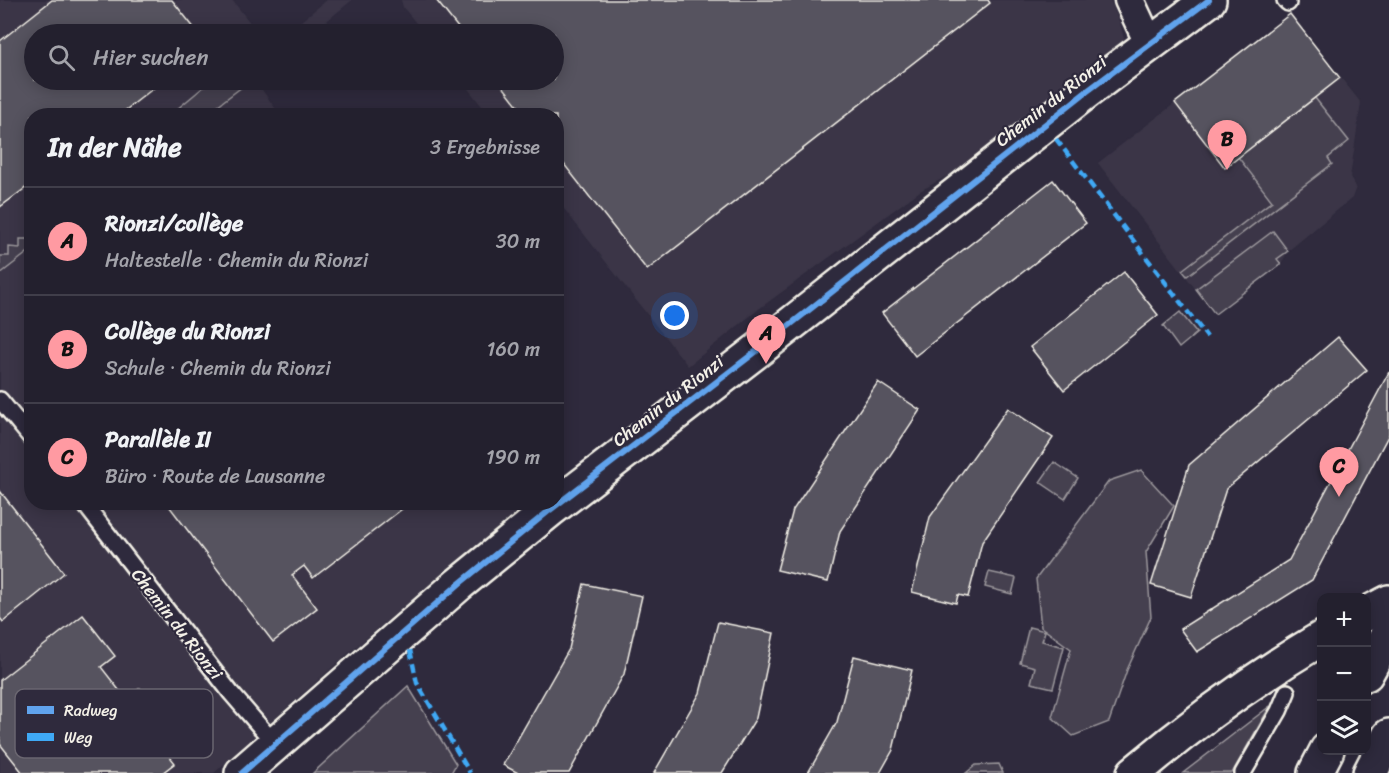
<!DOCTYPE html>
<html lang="de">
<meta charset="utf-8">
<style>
:root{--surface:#23202e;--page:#2f2d3a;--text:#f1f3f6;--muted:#a3a3aa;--line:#403e4a;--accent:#ff9aa2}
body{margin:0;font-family:Sriracha,sans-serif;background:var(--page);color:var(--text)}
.controls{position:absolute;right:18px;bottom:18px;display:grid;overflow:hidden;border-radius:12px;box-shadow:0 3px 15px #0003}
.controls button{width:54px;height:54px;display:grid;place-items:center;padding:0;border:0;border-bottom:2px solid var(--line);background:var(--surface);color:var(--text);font:30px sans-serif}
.you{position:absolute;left:675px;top:316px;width:21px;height:21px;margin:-15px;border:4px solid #fff;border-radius:50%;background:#1a73e8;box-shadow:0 0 0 9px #1a73e833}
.badge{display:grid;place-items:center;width:39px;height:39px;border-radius:50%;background:var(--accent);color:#111;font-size:20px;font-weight:700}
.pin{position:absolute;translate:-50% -50px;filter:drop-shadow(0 2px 3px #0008)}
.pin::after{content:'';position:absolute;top:32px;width:21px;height:18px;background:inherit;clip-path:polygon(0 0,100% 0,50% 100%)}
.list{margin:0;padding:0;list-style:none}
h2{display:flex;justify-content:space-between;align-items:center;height:78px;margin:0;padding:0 24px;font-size:26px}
h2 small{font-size:20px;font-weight:400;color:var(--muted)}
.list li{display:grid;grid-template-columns:39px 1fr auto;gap:18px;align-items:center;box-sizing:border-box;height:108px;padding:0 24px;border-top:2px solid var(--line)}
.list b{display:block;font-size:22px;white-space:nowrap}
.list p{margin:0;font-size:20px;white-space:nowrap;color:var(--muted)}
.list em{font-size:20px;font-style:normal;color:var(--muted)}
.icon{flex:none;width:33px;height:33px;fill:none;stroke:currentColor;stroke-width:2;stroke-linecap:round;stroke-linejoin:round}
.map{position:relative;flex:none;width:1389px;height:773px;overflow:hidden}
.search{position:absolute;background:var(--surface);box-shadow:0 3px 15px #0003;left:24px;top:24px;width:540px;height:66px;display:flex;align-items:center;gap:15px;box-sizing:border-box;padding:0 21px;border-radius:33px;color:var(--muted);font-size:22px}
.panel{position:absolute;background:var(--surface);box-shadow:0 3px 15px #0003;left:24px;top:108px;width:540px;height:402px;border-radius:24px}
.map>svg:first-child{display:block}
</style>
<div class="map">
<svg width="1389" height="773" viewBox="0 0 1389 773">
<rect width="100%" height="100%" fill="#2f2a3d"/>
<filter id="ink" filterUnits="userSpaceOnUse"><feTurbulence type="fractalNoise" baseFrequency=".0167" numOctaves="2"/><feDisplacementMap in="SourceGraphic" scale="12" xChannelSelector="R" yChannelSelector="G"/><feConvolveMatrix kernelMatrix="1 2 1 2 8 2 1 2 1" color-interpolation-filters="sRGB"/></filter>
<g filter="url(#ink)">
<path fill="#3b3647" d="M 0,0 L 232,0 L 259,34 L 34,34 L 34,80 L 255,80 L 280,115 L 32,116 L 32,502 L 528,503 L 345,656 L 214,773 L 0,773 Z
M 327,0 L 352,0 L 311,34 L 292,34 L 289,31 Z
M 401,0 L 1110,0 L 1120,23 L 1124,39 L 1115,60 L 1010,141 L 920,191 L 760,308 L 688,366 L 557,200 L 556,116 L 489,115 L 461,80 L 554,80 L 554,34 L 425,34 L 403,7 Z
M 1290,14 L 1361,103 L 1350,177 L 1356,187 L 1352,198 L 1288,251 L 1281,264 L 1215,314 L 1098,163 Z"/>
<path fill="#454050" stroke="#9c989c" stroke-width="1.5" d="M 212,80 L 251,80 L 205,115 L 170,115 Z
M 1315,98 L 1349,141 L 1328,158 L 1332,164 L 1187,276 L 1182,270 L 1272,201 L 1238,157 Z
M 31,230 L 31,250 L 0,274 L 0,256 L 9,256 L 9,247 L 20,248 L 20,239 L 31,239 Z
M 1273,231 L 1288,251 L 1277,259 L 1281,264 L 1215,314 L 1196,289 Z
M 1180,312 L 1197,333 L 1179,348 L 1163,326 Z
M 1054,462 L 1078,478 L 1065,499 L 1040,482 Z
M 1141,470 L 1174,506 L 1146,552 L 1151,617 L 1127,670 L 1109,722 L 1073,736 L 1052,717 L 1071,649 L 1041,627 L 1036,579 L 1109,481 Z
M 989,572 L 1016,578 L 1012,594 L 985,587 Z
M 1029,627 L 1045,631 L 1042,641 L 1064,647 L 1053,688 L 1031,683 L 1035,667 L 1020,663 Z
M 408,686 L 456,764 L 451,773 L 313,773 Z
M 1270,706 L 1232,773 L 1183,773 Z
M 999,764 L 1003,773 L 966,773 L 976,765 Z"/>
<path fill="#56525f" stroke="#f4f1e8" stroke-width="1.5" d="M 52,0 L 172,0 L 199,34 L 34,34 L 34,80 L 164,80 L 118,116 L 32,116 L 32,183 L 0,207 L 0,41 Z
M 436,0 L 988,0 L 990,3 L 647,270 L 556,154 L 556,116 L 526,116 L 498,80 L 554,80 L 554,34 L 463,34 Z
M 1290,14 L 1340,78 L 1225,168 L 1175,103 Z
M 1053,180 L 1086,223 L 915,356 L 882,313 Z
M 1124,272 L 1158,315 L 1064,390 L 1030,347 Z
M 1338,337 L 1367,370 L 1226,489 L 1191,597 L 1151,585 L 1189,465 Z
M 1389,372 L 1389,434 L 1312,580 L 1197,652 L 1180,629 L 1289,560 Z
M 878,382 L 920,410 L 840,531 L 828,582 L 777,570 L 793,510 Z
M 1008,408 L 1053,438 L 982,542 L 968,597 L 958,595 L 956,603 L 912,592 L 930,517 Z
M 0,491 L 64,573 L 3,622 L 0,618 Z
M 166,502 L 411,502 L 313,578 L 304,566 L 292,575 L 317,608 L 273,642 Z
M 584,584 L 642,596 L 624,674 L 569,773 L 518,773 L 503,765 L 569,649 Z
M 83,615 L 115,656 L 101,667 L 126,699 L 140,688 L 162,716 L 147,728 L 175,763 L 162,773 L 23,773 L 0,744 L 0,680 Z
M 718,622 L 774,633 L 756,718 L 722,773 L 654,773 L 700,693 Z
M 854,656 L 912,670 L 893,750 L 880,773 L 808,773 L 837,722 Z"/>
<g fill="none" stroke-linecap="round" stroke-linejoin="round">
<defs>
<path id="lane" d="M 1285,0 L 1288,3
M 0,400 L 32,439
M 83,502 L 231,693 L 275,744
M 1243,773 L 1279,711 L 1287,692"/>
<path id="street" d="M 1129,0 L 1150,45"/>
<path id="secondary" d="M 1366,614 L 1389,602
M 242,773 L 459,584 L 550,510 L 758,350 L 1086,92 L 1209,0
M 1134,773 C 1193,723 1255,678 1322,638"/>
<path id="highway" d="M 1366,674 L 1389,632
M 1315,773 L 1327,750
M 1370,773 L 1389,736"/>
</defs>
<use href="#lane" stroke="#f4f1e8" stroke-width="20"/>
<use href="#street" stroke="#f4f1e8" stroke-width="33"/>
<use href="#secondary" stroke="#f4f1e8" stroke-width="38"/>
<use href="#highway" stroke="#f4f1e8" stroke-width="38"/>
<use href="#lane" stroke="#2f2a3d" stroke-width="15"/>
<use href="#street" stroke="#2f2a3d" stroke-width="28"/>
<use href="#secondary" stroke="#2f2a3d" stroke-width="33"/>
<use href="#highway" stroke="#2f2a3d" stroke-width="33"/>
<path stroke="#3fa9f5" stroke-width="4.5" stroke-dasharray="9 4.5" stroke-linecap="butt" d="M 1056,139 L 1207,337
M 410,650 L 417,683 L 470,773"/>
<defs>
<path id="cycleway" d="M 242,773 L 459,584 L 550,510 L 758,350 L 1086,92 L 1209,0"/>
</defs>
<use href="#cycleway" stroke="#2f2a3d" stroke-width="10"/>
<use href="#cycleway" stroke="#60a3ed" stroke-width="6"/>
</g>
</g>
<g text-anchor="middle" stroke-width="4.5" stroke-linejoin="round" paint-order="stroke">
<g font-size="18" fill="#f4f1e8" stroke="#2f2a3d">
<text transform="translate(1051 101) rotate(-38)" y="6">Chemin du Rionzi</text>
<text transform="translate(668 401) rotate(-38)" y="6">Chemin du Rionzi</text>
<text transform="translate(177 624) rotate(52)" y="6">Chemin du Rionzi</text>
</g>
</g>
<rect x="15" y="689" width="198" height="69" rx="9" fill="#2f2a3d" stroke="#6a6670" stroke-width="1.5"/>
<rect x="27" y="706" width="27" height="8" fill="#60a3ed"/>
<rect x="27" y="733" width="27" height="8" fill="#3fa9f5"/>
<g font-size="16" fill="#f4f1e8">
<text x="64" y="716">Radweg</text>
<text x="64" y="743">Weg</text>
</g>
</svg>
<div class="controls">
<button>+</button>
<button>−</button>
<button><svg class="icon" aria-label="layers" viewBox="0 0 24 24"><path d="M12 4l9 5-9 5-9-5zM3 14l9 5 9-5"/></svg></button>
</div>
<div class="you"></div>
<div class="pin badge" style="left:766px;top:364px">A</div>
<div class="pin badge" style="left:1227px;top:170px">B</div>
<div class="pin badge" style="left:1339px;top:497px">C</div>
<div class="search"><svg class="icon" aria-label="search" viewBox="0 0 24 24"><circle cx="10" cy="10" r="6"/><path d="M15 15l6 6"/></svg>Hier suchen</div>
<section class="panel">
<h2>In der Nähe<small>3 Ergebnisse</small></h2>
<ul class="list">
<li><span class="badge">A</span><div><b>Rionzi/collège</b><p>Haltestelle · Chemin du Rionzi</p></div><em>30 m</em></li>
<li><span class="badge">B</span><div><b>Collège du Rionzi</b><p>Schule · Chemin du Rionzi</p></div><em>160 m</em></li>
<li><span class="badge">C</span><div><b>Parallèle II</b><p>Büro · Route de Lausanne</p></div><em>190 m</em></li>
</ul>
</section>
</div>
